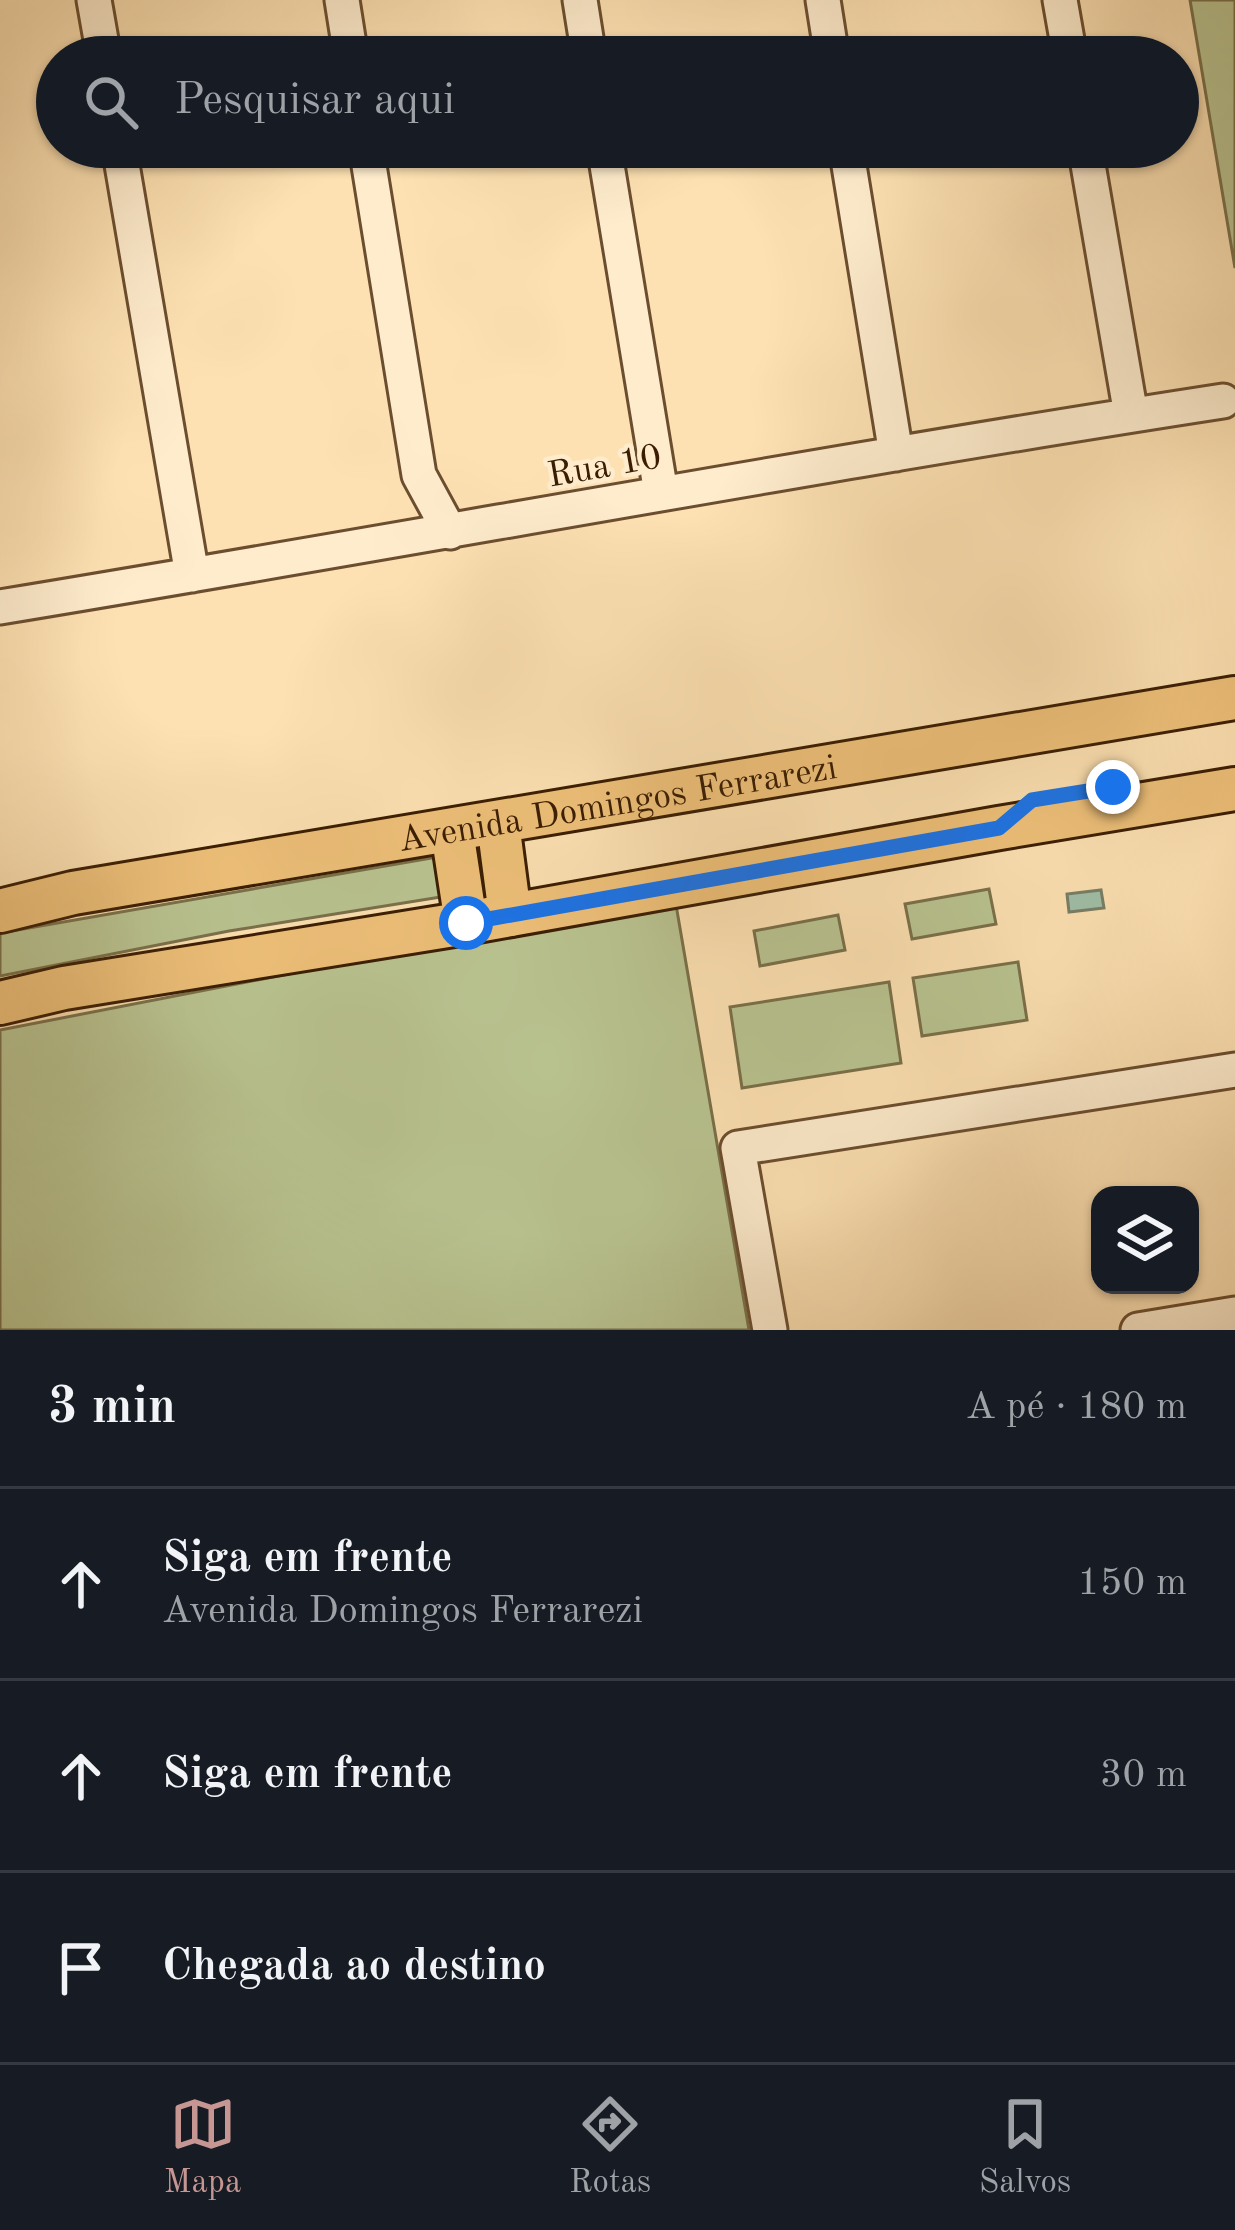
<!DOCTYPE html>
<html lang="pt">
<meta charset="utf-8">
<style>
:root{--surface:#171b24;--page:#242831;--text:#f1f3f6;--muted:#9ea1a6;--line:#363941;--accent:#c59692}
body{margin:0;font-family:"Old Standard TT",serif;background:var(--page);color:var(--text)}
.controls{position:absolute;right:36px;bottom:36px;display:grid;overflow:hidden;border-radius:24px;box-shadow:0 3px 9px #0004}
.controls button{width:108px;height:108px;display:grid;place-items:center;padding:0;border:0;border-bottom:3px solid var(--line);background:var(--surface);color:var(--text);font:60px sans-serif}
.stop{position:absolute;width:36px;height:36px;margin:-27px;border:9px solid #1a73e8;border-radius:50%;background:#fff}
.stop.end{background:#1a73e8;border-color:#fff;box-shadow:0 3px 12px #0008}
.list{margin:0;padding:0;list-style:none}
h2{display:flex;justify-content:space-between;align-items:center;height:156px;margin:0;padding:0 48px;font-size:51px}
h2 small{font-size:39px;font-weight:400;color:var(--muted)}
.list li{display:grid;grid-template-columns:78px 1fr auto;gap:36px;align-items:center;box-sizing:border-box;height:192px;padding:0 48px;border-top:3px solid var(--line)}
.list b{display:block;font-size:45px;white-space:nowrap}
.list p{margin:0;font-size:39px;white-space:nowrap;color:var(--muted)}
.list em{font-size:39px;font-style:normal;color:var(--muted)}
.icon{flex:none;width:66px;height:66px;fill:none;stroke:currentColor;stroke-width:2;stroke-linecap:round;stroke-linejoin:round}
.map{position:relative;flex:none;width:1235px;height:1330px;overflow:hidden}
.search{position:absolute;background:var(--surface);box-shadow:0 3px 9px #0004;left:36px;right:36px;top:36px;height:132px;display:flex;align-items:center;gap:30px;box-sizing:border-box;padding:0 42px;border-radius:66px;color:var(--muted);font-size:45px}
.sheet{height:732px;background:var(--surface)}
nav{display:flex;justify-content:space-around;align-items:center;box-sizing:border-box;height:168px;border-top:3px solid var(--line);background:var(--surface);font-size:33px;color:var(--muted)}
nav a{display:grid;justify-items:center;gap:6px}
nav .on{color:var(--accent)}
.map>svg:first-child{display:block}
</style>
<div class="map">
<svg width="1235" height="1330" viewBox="0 0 1235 1330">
<rect width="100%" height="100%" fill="#fde1b2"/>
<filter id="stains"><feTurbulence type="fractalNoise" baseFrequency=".00167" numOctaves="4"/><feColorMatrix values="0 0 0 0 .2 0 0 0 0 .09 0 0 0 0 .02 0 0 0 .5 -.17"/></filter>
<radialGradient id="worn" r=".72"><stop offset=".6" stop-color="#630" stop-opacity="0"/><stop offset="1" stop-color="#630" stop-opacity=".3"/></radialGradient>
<path fill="#b9c491" stroke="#7a704a" stroke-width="3" d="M 1190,0 L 1235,0 L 1235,268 Z
M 443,856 L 447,896 L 229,931 L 0,976 L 0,933 Z
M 989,889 L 996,924 L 912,939 L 905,904 Z
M 675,899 L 749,1330 L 0,1330 L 0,1030 Z
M 838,915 L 845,950 L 760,966 L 754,931 Z
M 1018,962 L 1027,1020 L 922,1036 L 913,978 Z
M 889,982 L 901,1063 L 742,1088 L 730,1007 Z"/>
<path fill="#a0bea8" stroke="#777e66" stroke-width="3" d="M 1101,890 L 1104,908 L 1069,912 L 1067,894 Z"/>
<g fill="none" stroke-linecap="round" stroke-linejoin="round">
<defs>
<path id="minor" d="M 94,0 L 104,57
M 342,0 L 351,57
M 580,0 L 589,57
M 823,0 L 832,57
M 1060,0 L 1070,57
M 119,147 L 192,575
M 366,147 L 419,475 L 450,532
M 604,147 L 661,493
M 846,147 L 896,454
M 1085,147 L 1131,415
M 0,607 C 408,540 814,464 1223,401
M 770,1330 L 738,1148 L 1235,1070
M 1138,1330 L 1235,1314"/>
<g id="major">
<path d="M 498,823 L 510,915"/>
<path d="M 452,831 L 466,923"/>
<path id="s1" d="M 0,911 L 73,893 L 1235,698"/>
<path d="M 0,1003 L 64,988 L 466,923 L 999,828 L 1235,789"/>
</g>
</defs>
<use href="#minor" stroke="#6b4e2f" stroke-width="39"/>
<use href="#major" stroke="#3a1d03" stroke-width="48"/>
<use href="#minor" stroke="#feeccd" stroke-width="33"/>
<use href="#major" stroke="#eec079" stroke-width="42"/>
</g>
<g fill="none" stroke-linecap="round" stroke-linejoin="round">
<path stroke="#1a73e8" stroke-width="15" d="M 466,923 L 999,828 L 1032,800 L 1113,787"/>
</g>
<g text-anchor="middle" stroke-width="9" stroke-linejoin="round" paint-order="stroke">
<g font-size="36" fill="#3a1d03" stroke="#feeccd">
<text transform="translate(604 464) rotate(-10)" y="13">Rua 10</text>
<text dy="13" stroke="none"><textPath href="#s1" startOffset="627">Avenida Domingos Ferrarezi</textPath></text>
</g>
</g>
<rect width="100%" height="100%" filter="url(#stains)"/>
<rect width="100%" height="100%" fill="url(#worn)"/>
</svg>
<div class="controls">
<button><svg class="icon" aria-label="layers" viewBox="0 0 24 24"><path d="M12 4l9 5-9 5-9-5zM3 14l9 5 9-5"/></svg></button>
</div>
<div class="stop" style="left:466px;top:923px"></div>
<div class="stop end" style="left:1113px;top:787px"></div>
<div class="search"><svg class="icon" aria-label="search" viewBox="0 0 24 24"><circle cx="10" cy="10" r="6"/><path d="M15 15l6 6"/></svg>Pesquisar aqui</div>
</div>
<section class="sheet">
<h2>3 min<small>A pé · 180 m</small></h2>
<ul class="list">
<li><svg class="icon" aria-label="ahead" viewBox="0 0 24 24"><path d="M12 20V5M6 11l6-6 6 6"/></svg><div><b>Siga em frente</b><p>Avenida Domingos Ferrarezi</p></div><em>150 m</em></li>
<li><svg class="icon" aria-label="ahead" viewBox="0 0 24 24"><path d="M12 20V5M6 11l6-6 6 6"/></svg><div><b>Siga em frente</b></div><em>30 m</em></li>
<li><svg class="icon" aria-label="arrive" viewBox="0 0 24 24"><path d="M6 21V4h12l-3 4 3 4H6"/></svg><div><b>Chegada ao destino</b></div></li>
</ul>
</section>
<nav>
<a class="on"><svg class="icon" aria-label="map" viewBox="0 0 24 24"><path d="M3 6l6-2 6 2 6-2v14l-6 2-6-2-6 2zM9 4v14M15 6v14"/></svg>Mapa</a>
<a><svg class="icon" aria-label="directions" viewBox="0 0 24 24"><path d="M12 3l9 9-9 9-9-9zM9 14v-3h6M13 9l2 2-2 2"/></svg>Rotas</a>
<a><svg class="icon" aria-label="saved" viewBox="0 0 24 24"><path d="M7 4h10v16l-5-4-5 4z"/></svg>Salvos</a>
</nav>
